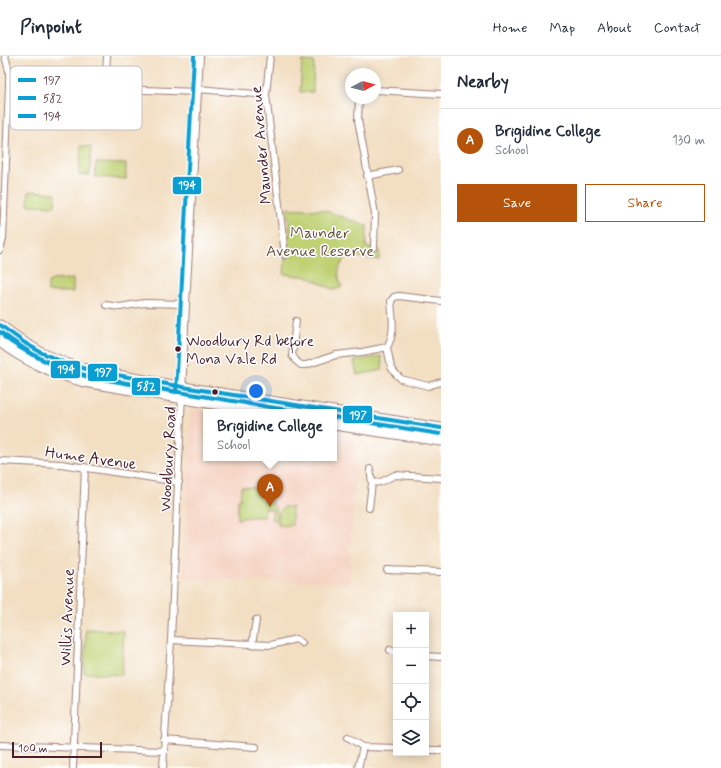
<!DOCTYPE html>
<meta charset="utf-8">
<style>
:root{--surface:#fff;--page:#f2f2f3;--text:#1f2937;--muted:#747a83;--line:#e0e1e3;--accent:#b45309}
body{margin:0;font-family:Mynerve,sans-serif;background:var(--page);color:var(--text)}
.controls{position:absolute;right:12px;bottom:12px;display:grid;overflow:hidden;border-radius:0px;box-shadow:0 2px 10px #0003}
.controls button{width:36px;height:36px;display:grid;place-items:center;padding:0;border:0;border-bottom:1px solid var(--line);background:var(--surface);color:var(--text);font:20px sans-serif}
.compass{position:absolute;left:345px;top:12px;width:36px;height:36px;border-radius:50%;background:var(--surface);box-shadow:0 2px 10px #0003;rotate:83deg}
.scale{position:absolute;left:12px;bottom:10px;width:90px;box-sizing:border-box;padding-left:4px;border:2px solid #4a1f2b;border-top:0;font-size:11px;line-height:14px;white-space:nowrap;color:#4a1f2b;-webkit-text-stroke:3px #fff;paint-order:stroke}
.you{position:absolute;left:256px;top:335px;width:14px;height:14px;margin:-10px;border:3px solid #fff;border-radius:50%;background:#1a73e8;box-shadow:0 0 0 6px #1a73e833}
.badge{display:grid;place-items:center;width:26px;height:26px;border-radius:50%;background:var(--accent);color:#fff;font-size:13px;font-weight:700}
.pin{position:absolute;translate:-50% -33px;filter:drop-shadow(0 1px 2px #0008)}
.pin::after{content:'';position:absolute;top:21px;width:14px;height:12px;background:inherit;clip-path:polygon(0 0,100% 0,50% 100%)}
.popup{position:absolute;left:203px;top:353px;width:134px;height:52px;box-sizing:border-box;display:grid;place-content:center;border-radius:0px;background:var(--surface);filter:drop-shadow(0 1px 3px #0005);font-size:13px;white-space:nowrap;color:var(--muted)}
.popup b{font-size:15px;color:var(--text)}
.popup::after{content:'';position:absolute;left:50%;top:100%;margin-left:-8px;border:8px solid transparent;border-top-color:var(--surface)}
.list{margin:0;padding:0;list-style:none}
h2{display:flex;justify-content:space-between;align-items:center;height:52px;margin:0;padding:0 16px;font-size:17px}
h2 small{font-size:13px;font-weight:400;color:var(--muted)}
.list li{display:grid;grid-template-columns:26px 1fr auto;gap:12px;align-items:center;box-sizing:border-box;height:64px;padding:0 16px;border-top:1px solid var(--line)}
.list b{display:block;font-size:15px;white-space:nowrap}
.list p{margin:0;font-size:13px;white-space:nowrap;color:var(--muted)}
.list em{font-size:13px;font-style:normal;color:var(--muted)}
.actions{display:flex;gap:8px;padding:12px 16px}
.actions a{flex:1;padding:9px 0;border:1px solid var(--accent);border-radius:0px;text-align:center;font-size:14px;color:var(--accent)}
.actions .main{background:var(--accent);color:#fff}
.icon{flex:none;width:22px;height:22px;fill:none;stroke:currentColor;stroke-width:2;stroke-linecap:round;stroke-linejoin:round}
.map{position:relative;flex:none;width:441px;height:712px;overflow:hidden}
header{display:flex;align-items:center;gap:24px;box-sizing:border-box;height:56px;padding:0 20px;background:var(--surface);border-bottom:1px solid var(--line)}
header strong{font-size:19px}
nav{display:flex;gap:22px;margin-inline-start:auto;font-size:14px}
main{display:flex}
aside{flex:1;background:var(--surface)}
.map>svg:first-child{display:block}
</style>
<header>
<strong>Pinpoint</strong>
<nav><a>Home</a><a>Map</a><a>About</a><a>Contact</a></nav>
</header>
<main>
<div class="map">
<svg width="441" height="712" viewBox="0 0 441 712">
<rect width="100%" height="100%" fill="#fff"/>
<filter id="ink" filterUnits="userSpaceOnUse"><feTurbulence type="fractalNoise" baseFrequency=".025" numOctaves="2"/><feDisplacementMap in="SourceGraphic" scale="8" xChannelSelector="R" yChannelSelector="G"/><feConvolveMatrix kernelMatrix="1 2 1 2 8 2 1 2 1" color-interpolation-filters="sRGB"/></filter>
<filter id="wash" filterUnits="userSpaceOnUse"><feTurbulence type="fractalNoise" baseFrequency=".012" numOctaves="4" result="noise"/><feDisplacementMap in="SourceGraphic" scale="16" xChannelSelector="R" yChannelSelector="G"/><feGaussianBlur stdDeviation="0.9" result="paint"/><feColorMatrix in="noise" values="0 0 0 0 0 0 0 0 0 0 0 0 0 0 0 0 0 1.4 0 .05"/><feComposite in="paint" operator="in"/></filter>
<g filter="url(#wash)">
<rect width="100%" height="100%" fill="#f2dec1"/>
<path fill="#f5d3c1" d="M 197,353 L 214,356 L 206,356 L 206,402 L 334,402 L 334,376 L 357,380 L 349,527 L 183,523 L 191,358 L 192,355 Z"/>
<path fill="#bfd173" stroke="#84784f" d="M 302,5 L 314,6 L 313,36 L 300,36 Z
M 81,90 L 91,91 L 90,119 L 79,119 Z
M 96,107 L 126,108 L 126,123 L 95,121 Z
M 29,135 L 56,137 L 55,150 L 28,149 Z
M 287,152 L 323,154 L 367,170 L 366,191 L 380,194 L 379,204 L 349,199 C 338,210 336,216 342,231 L 334,234 L 308,221 L 284,218 L 287,179 L 290,179 Z
M 73,223 L 73,236 L 48,236 L 48,226 L 53,224 Z
M 381,300 L 383,314 L 357,319 L 354,305 Z
M 334,360 L 377,367 L 414,376 L 414,377 L 334,364 Z
M 241,431 L 268,432 L 272,447 L 277,455 L 277,465 L 271,463 L 273,454 L 265,452 L 264,461 L 250,461 L 237,463 L 238,444 L 240,444 Z
M 284,451 L 292,451 L 292,469 L 287,469 L 286,471 L 280,468 L 280,470 L 278,469 L 279,456 Z
M 86,573 L 124,575 L 122,619 L 84,617 Z"/>
</g>
<g filter="url(#ink)">
<g fill="none" stroke-linecap="round" stroke-linejoin="round">
<defs>
<path id="minor" d="M 270,0 L 266,39 L 285,199
M 9,29 L 198,36
M 105,33 L 107,0
M 198,33 L 266,39
M 375,34 L 441,38
M 359,42 L 358,64 L 375,158 L 374,191
M 367,120 L 398,114
M 0,194 L 3,183 L 9,29 L 9,15 L 5,0
M 441,245 L 399,240 L 394,241 L 391,245 C 392,261 396,276 387,291 L 391,311 L 395,317 L 401,323 L 428,330 L 441,326
M 106,249 L 120,251 L 144,247 L 186,248
M 296,265 L 292,299 L 296,305 L 301,309 L 306,309 L 336,299 L 362,296 L 387,291
M 0,405 L 61,408 L 179,426
M 372,427 L 381,426 L 395,419 L 441,422
M 369,452 L 372,427 L 370,413
M 387,514 L 441,516
M 171,584 L 271,589 L 296,583 L 302,587
M 252,589 L 256,564
M 390,594 L 396,597
M 426,600 L 441,601
M 348,681 L 363,691 L 358,712
M 164,684 L 256,691
M 0,689 L 164,695
M 363,691 L 396,692
M 426,694 L 441,694
M 73,712 L 85,411
M 163,712 L 171,584 L 186,248 L 200,0"/>
<path id="highway" d="M 0,269 L 25,287 L 42,297 L 68,308 L 90,314 L 183,331 L 441,372
M 0,286 C 24,305 55,318 84,326 L 261,356
M 334,369 L 441,385"/>
</defs>
<use href="#minor" stroke="#9e7e76" stroke-width="8"/>
<use href="#highway" stroke="#9e7e76" stroke-width="11"/>
<use href="#minor" stroke="#fff" stroke-width="6"/>
<use href="#highway" stroke="#fff" stroke-width="9"/>
<defs>
<path id="bus-1" d="M 0,269 L 25,287 L 42,297 L 68,308 L 90,314 L 183,331 L 441,372"/>
<path id="bus-2" d="M 0,276 C 21,291 41,305 66,314 C 91,322 118,325 143,330 C 196,339 249,348 302,356
M 334,361 L 440,378"/>
<path id="bus-3" d="M 4,281 C 29,300 56,311 85,320 L 176,336 L 194,0"/>
</defs>
<use href="#bus-1" stroke="#fff" stroke-width="7"/>
<use href="#bus-2" stroke="#fff" stroke-width="7"/>
<use href="#bus-3" stroke="#fff" stroke-width="7"/>
<use href="#bus-1" stroke="#0b9ed2" stroke-width="4"/>
<use href="#bus-2" stroke="#0b9ed2" stroke-width="4"/>
<use href="#bus-3" stroke="#0b9ed2" stroke-width="4"/>
</g>
</g>
<g fill="#4a1f2b" stroke="#fff" stroke-width="1.5">
<circle cx="178" cy="293" r="3.5"/>
<circle cx="215" cy="336" r="3.5"/>
</g>
<g text-anchor="middle" stroke-width="3" stroke-linejoin="round" paint-order="stroke">
<g font-size="15" fill="#4a1f2b" stroke="#fff" text-anchor="start">
<text x="186" y="290">Woodbury Rd before<tspan x="186" dy="18">Mona Vale Rd</tspan></text>
</g>
<g font-size="16" fill="#4a1f2b" stroke="#fff">
<text transform="translate(260 89) rotate(-95)" y="6">Maunder Avenue</text>
<text transform="translate(91 401) rotate(8)" y="6">Hume Avenue</text>
<text transform="translate(167 403) rotate(-87)" y="6">Woodbury Road</text>
<text transform="translate(66 561) rotate(-88)" y="6">Willis Avenue</text>
</g>
<g font-size="16" fill="#6d5441" stroke="#fff">
<text x="320" y="182">Maunder<tspan x="320" dy="18">Avenue Reserve</tspan></text>
</g>
</g>
<rect x="10" y="10" width="132" height="64" rx="6" fill="#fff" stroke="#c9bcbf" stroke-width="1"/>
<rect x="18" y="22" width="18" height="4" fill="#0b9ed2"/>
<rect x="18" y="40" width="18" height="4" fill="#0b9ed2"/>
<rect x="18" y="58" width="18" height="4" fill="#0b9ed2"/>
<g font-size="11" fill="#4a1f2b">
<text x="43" y="28">197</text>
<text x="43" y="46">582</text>
<text x="43" y="64">194</text>
</g>
<g stroke="#fff" stroke-width="1.5">
<rect x="172" y="120" width="30" height="19" rx="4" fill="#0b9ed2"/>
<rect x="50" y="304" width="31" height="19" rx="4" fill="#0b9ed2"/>
<rect x="87" y="307" width="31" height="19" rx="4" fill="#0b9ed2"/>
<rect x="131" y="321" width="30" height="19" rx="4" fill="#0b9ed2"/>
<rect x="342" y="349" width="31" height="19" rx="4" fill="#0b9ed2"/>
</g>
<g font-size="11" text-anchor="middle" font-weight="bold" fill="#fff">
<text x="187" y="133">194</text>
<text x="66" y="317">194</text>
<text x="103" y="320">197</text>
<text x="146" y="334">582</text>
<text x="358" y="363">197</text>
</g>
</svg>
<div class="controls">
<button>+</button>
<button>−</button>
<button><svg class="icon" aria-label="locate" viewBox="0 0 24 24"><circle cx="12" cy="12" r="6"/><path d="M12 2v4M12 18v4M2 12h4M18 12h4"/></svg></button>
<button><svg class="icon" aria-label="layers" viewBox="0 0 24 24"><path d="M12 4l9 5-9 5-9-5zM3 14l9 5 9-5"/></svg></button>
</div>
<svg class="compass" viewBox="-18 -18 36 36"><path d="M0-13l5 13h-10z" fill="#e53935"/><path d="M0 13l5-13h-10z" fill="#747a83"/></svg>
<div class="scale">100 m</div>
<div class="you"></div>
<div class="pin badge" style="left:270px;top:451px">A</div>
<div class="popup"><b>Brigidine College</b>School</div>
</div>
<aside>
<h2>Nearby<small></small></h2>
<ul class="list">
<li><span class="badge">A</span><div><b>Brigidine College</b><p>School</p></div><em>130 m</em></li>
</ul>
<div class="actions"><a class="main">Save</a><a>Share</a></div>
</aside>
</main>
